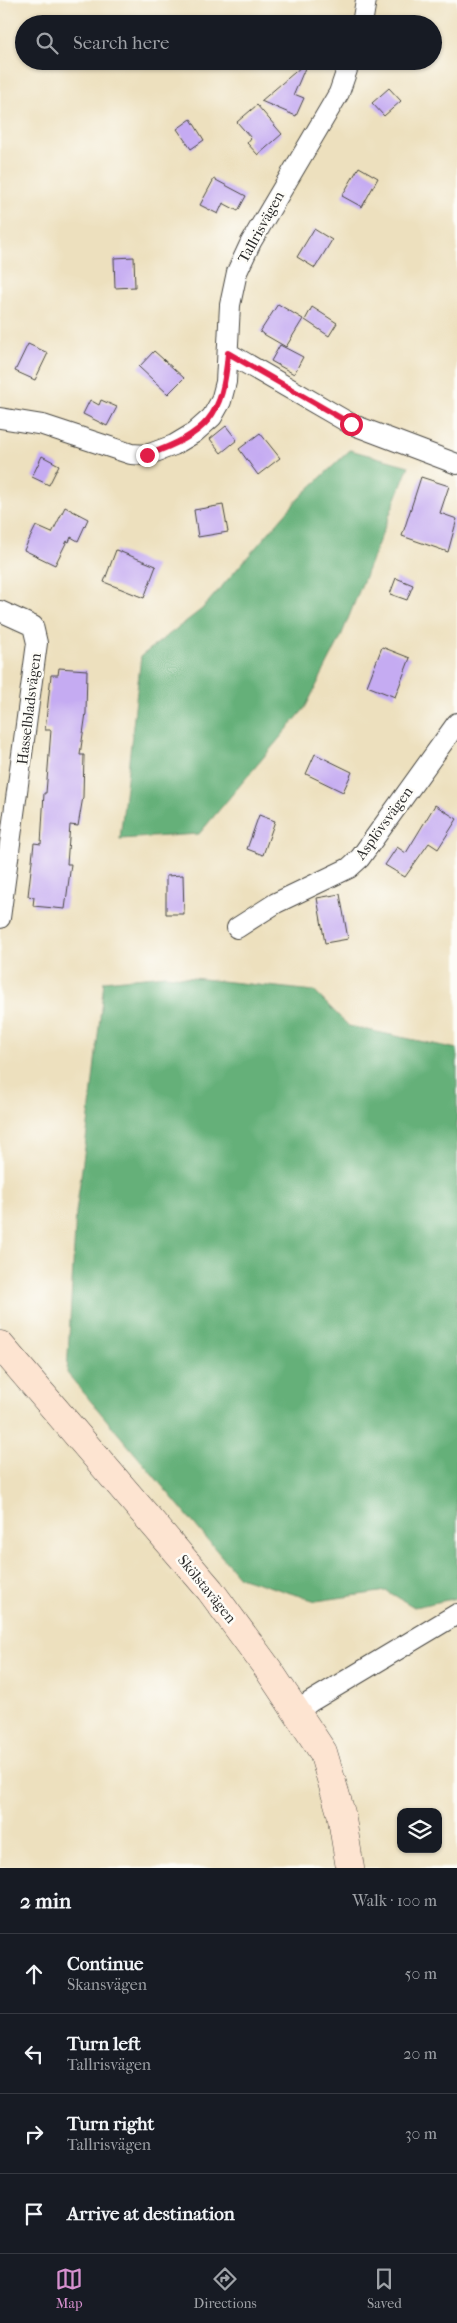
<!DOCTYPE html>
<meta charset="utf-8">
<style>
:root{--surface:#171b24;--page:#20242c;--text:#f1f3f6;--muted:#9ea1a6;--line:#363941;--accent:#d690ce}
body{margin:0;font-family:"IM FELL French Canon",serif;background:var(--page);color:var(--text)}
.controls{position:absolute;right:15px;bottom:15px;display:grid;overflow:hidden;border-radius:10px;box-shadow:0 1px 4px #0004}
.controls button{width:45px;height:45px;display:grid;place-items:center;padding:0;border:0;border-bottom:1px solid var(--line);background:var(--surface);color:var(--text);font:25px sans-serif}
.stop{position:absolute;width:15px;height:15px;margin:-11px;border:4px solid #e11d48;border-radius:50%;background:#fff}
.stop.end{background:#e11d48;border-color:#fff;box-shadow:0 1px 5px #0008}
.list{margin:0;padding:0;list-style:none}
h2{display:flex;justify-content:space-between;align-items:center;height:65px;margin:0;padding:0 20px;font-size:21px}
h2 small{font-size:16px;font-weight:400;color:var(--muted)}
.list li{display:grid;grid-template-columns:32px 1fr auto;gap:15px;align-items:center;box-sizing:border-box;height:80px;padding:0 20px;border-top:1px solid var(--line)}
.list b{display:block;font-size:19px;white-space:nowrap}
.list p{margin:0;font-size:16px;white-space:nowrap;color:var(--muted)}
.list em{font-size:16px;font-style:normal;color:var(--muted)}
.icon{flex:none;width:28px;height:28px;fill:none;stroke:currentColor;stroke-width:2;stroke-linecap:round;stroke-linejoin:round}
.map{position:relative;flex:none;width:457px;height:1868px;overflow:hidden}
.search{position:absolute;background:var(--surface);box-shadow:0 1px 4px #0004;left:15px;right:15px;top:15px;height:55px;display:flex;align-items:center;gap:12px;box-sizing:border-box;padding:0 18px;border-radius:28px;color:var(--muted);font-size:19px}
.sheet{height:385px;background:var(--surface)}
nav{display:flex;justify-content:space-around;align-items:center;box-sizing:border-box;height:70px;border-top:1px solid var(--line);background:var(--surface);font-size:14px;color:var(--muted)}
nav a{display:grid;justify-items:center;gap:2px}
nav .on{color:var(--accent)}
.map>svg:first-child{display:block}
</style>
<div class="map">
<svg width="457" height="1868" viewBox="0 0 457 1868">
<rect width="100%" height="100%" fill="#fdfcf7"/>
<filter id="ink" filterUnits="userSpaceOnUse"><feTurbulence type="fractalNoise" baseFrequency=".02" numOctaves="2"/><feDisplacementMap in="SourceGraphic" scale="10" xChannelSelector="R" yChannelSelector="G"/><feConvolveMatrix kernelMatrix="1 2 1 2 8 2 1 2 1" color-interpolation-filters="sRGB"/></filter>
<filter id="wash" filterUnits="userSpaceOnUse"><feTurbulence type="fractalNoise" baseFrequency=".0096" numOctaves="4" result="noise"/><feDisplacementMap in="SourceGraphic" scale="20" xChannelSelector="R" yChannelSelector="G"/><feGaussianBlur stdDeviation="1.12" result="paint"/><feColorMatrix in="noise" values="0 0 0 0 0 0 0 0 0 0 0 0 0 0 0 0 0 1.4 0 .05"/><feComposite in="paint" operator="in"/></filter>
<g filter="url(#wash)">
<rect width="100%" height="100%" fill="#ede0be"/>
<path fill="#65b079" stroke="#486e52" d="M 350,450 L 409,466 L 340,639 L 305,708 L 199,834 L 120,839 L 141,656 L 202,609 L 299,498 Z
M 165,975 L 314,991 L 349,1026 L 457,1049 L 457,1598 L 414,1607 L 387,1591 L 316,1601 L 239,1577 L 67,1373 L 76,1212 L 88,1125 L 104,981 Z"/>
<g id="blocks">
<path fill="#c5abf2" d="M 308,61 L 294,94 L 304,98 L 296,116 L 261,101 Z
M 389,88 L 401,101 L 384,116 L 372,103 Z
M 257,105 L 282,134 L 258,155 L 247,143 L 251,138 L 237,122 Z
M 191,119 L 204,140 L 191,149 L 177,129 Z
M 359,167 L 378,178 L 362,207 L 342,196 Z
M 214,179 L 246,196 L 238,211 L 223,203 L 218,214 L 200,205 Z
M 314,229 L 332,240 L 315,268 L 297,257 Z
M 134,257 L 135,287 L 115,288 L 114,258 Z
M 278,304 L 303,319 L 286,347 L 260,332 Z
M 312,307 L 337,323 L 329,336 L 305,320 Z
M 28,344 L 48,353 L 35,380 L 15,371 Z
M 280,345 L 303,357 L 294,374 L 271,361 Z
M 154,351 L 184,378 L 168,394 L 139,367 Z
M 90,400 L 99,405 L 101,400 L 117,407 L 107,426 L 83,414 Z
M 226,426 L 237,440 L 221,453 L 210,439 Z
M 260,433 L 280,458 L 258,475 L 239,449 Z
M 42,456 L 59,465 L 49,485 L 32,477 Z
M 421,477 L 449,486 L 440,513 L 457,519 L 448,552 L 402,536 Z
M 223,505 L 228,532 L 198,537 L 194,510 Z
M 65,507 L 88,519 L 78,541 L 71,537 L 69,542 L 67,541 L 55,565 L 24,550 L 36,526 L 52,533 Z
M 116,550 L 156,566 L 144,598 L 104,582 Z
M 396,578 L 413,585 L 407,600 L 390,594 Z
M 382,647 L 410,658 L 395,697 L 367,686 Z
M 59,668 L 87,670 L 86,713 L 80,755 L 84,755 L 83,797 L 78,826 L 70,825 L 67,864 L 71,864 L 65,909 L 33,906 L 34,897 L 28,896 L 34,843 L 41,844 L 44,793 L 46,793 L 51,730 L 45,730 L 51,675 L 58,675 Z
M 315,754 L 352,772 L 343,792 L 306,774 Z
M 435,805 L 457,819 L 438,849 L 429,843 L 405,877 L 385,865 L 397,847 L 406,853 Z
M 259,815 L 275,821 L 263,855 L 247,849 Z
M 183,875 L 184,914 L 166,914 L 166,876 Z
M 340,894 L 348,939 L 325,943 L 317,898 Z"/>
</g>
</g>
<g filter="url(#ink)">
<use href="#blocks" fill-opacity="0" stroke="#484641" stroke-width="1"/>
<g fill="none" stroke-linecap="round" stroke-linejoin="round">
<defs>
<path id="street" d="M 362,24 L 366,0
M 228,353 L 351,424 L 457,464
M 0,418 L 43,425 L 131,454 L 147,455 L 174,445 L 194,433 L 212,417 L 221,401 L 226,382 L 230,305 L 237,272 L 251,242 L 339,93 L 350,61
M 0,611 L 33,626 L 37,643 L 0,918
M 237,928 L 276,903 L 349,868 L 360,858 L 457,723
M 297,1712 L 310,1702 L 457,1614"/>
<path id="secondary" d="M 0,1345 L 210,1590 L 268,1669 L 323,1752 L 341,1813 L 350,1868"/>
</defs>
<use href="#street" stroke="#484641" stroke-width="22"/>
<use href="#secondary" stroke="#484641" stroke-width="29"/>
<use href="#street" stroke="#fff" stroke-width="20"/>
<use href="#secondary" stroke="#fde4d1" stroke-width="28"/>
</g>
</g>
<g fill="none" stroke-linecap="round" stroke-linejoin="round" filter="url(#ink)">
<path stroke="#e11d48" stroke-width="6" d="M 147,455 C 207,433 223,417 228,353 L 351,424"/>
</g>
<g text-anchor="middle" stroke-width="5" stroke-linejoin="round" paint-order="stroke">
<g font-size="15" fill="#2b2b2b" stroke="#fdfcf7">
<text transform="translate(261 227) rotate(-61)" y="5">Tallrisvägen</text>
<text transform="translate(29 709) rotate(-83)" y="5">Hasselbladsvägen</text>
<text transform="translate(384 823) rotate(-54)" y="5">Asplövsvägen</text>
<text transform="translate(207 1589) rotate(51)" y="5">Skölstavägen</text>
</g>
</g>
</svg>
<div class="controls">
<button><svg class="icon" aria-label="layers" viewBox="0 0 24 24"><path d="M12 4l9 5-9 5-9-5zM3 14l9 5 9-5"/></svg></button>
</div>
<div class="stop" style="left:351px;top:424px"></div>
<div class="stop end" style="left:147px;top:455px"></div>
<div class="search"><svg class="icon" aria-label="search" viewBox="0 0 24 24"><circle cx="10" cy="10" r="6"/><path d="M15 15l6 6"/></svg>Search here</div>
</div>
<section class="sheet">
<h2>2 min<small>Walk · 100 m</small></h2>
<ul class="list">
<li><svg class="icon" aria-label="ahead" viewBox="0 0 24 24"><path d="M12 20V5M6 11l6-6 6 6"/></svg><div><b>Continue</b><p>Skansvägen</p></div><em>50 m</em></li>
<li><svg class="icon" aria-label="left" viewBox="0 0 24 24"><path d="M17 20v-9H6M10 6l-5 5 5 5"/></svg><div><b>Turn left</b><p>Tallrisvägen</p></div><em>20 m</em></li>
<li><svg class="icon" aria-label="right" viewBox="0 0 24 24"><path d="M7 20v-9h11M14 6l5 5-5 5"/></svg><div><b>Turn right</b><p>Tallrisvägen</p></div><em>30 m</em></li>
<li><svg class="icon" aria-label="arrive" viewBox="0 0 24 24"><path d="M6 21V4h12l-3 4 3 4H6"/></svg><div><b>Arrive at destination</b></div></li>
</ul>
</section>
<nav>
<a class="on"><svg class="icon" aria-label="map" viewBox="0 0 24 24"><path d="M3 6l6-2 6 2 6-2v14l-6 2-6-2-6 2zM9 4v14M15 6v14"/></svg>Map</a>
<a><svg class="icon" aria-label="directions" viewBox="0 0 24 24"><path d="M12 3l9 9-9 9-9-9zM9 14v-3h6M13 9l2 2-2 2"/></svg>Directions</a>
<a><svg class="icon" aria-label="saved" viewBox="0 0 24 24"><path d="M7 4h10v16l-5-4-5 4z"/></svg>Saved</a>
</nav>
